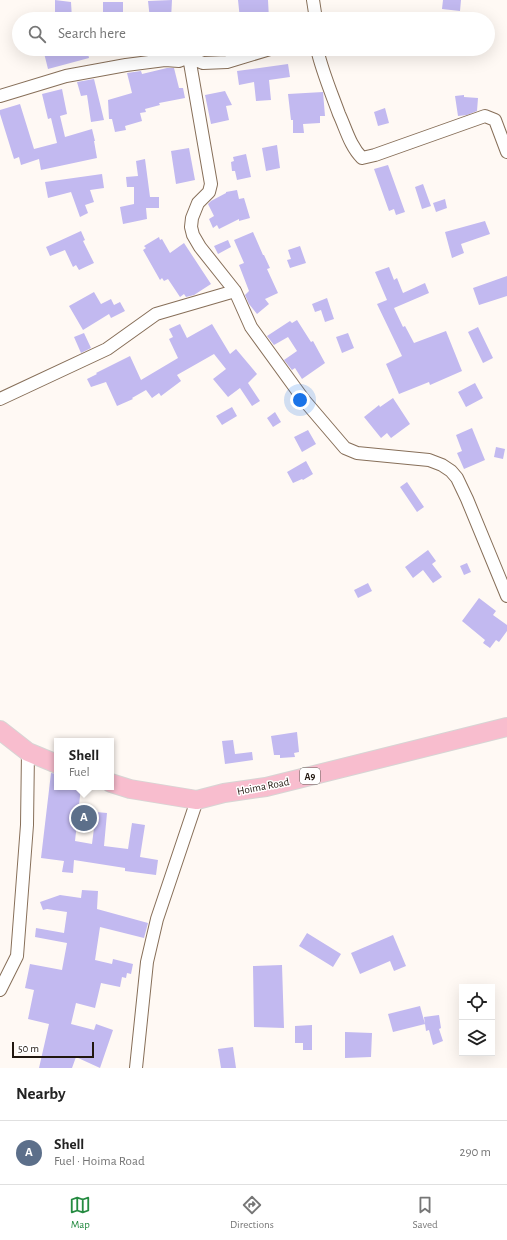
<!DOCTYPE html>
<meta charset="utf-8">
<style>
:root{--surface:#fff;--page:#f2f2f2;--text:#222;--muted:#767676;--line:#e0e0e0;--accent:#258b41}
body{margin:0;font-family:"Alegreya Sans",sans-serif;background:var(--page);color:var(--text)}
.controls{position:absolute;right:12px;bottom:12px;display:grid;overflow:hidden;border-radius:0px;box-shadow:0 4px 16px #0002}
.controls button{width:36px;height:36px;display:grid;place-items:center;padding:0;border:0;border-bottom:1px solid var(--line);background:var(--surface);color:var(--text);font:20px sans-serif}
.scale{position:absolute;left:12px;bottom:10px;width:82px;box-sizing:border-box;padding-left:4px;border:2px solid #21170f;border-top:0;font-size:11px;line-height:14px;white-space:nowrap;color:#21170f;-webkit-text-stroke:3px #fff;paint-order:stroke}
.you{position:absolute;left:300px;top:400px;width:14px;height:14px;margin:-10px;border:3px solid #fff;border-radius:50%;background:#1a73e8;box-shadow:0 0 0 6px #1a73e833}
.badge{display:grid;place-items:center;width:26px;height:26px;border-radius:50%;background:var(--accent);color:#fff;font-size:13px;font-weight:700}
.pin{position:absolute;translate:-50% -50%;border:2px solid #fff;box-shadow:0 1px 4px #0006}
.popup{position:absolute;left:54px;top:738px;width:60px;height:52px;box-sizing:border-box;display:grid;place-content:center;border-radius:0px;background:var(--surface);filter:drop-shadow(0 1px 3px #0005);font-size:13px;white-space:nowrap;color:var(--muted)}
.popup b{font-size:15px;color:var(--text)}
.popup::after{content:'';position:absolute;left:50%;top:100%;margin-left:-8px;border:8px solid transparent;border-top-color:var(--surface)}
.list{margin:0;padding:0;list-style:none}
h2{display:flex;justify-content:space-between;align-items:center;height:52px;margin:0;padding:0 16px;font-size:17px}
h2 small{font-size:13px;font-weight:400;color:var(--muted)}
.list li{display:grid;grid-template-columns:26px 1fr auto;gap:12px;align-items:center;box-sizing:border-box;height:64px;padding:0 16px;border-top:1px solid var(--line)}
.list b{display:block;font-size:15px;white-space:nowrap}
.list p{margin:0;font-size:13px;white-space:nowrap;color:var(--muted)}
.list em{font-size:13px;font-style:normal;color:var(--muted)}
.icon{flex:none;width:22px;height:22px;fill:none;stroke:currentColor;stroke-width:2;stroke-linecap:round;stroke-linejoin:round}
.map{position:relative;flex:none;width:507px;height:1068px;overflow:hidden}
.search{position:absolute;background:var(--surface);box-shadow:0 4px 16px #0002;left:12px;right:12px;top:12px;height:44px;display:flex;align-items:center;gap:10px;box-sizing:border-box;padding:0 14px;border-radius:22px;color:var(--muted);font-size:15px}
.sheet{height:116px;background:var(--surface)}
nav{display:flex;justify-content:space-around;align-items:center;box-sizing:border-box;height:56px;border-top:1px solid var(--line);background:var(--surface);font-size:11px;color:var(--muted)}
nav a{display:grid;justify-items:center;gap:2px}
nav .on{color:var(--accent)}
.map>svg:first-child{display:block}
</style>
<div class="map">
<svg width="507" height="1068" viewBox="0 0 507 1068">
<rect width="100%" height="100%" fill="#fff9f4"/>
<path fill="#c2b9f0" d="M 55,0 L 71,2 L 72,19 L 55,19 Z
M 172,0 L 171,19 L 150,19 L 148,1 Z
M 238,0 L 268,0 L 269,19 L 240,19 Z
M 443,0 L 461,0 L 460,11 L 442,9 Z
M 103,2 L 123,2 L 123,19 L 103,19 Z
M 43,49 L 55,49 L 56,51 L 64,49 L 87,49 L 89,58 L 48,69 Z
M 288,64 L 290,77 L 269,80 L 271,100 L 256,101 L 254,82 L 239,85 L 237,71 Z
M 167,68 L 174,68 L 179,88 L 183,88 L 185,98 L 159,103 L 160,105 L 145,109 L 146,112 L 140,113 L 142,121 L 125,126 L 126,130 L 115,132 L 112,119 L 109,119 L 108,100 L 132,93 L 127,73 L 141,71 L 142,74 Z
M 94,79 L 104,120 L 91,122 L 87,95 L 81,96 L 77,82 Z
M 62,89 L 67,114 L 60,116 L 65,137 L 92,129 L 95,141 L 94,141 L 97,158 L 41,170 L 39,159 L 21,165 L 19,157 L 14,159 L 0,114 L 0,110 L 20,104 L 34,149 L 57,143 L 51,118 L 48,119 L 42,94 Z
M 225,91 L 232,105 L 226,106 L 229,120 L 211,124 L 205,95 Z
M 323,92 L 325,116 L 320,116 L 320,123 L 303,124 L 304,133 L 293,133 L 293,120 L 291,120 L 288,94 Z
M 464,95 L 464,97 L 478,98 L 477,111 L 467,115 L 458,116 L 455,96 Z
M 385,108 L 389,123 L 378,126 L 374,112 Z
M 277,145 L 280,168 L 266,171 L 262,148 Z
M 189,148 L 195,180 L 176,184 L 171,151 Z
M 246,154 L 251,177 L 237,180 L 235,171 L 232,171 L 231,162 L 234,161 L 233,157 Z
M 145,159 L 150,197 L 159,197 L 159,208 L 146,208 L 147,219 L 123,224 L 120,207 L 134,204 L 134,187 L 127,187 L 126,177 L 138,176 L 136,161 Z
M 388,165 L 405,212 L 396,215 L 394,209 L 389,211 L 374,169 Z
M 102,174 L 104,188 L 90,190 L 94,202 L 85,205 L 88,213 L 80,217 L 71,192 L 48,198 L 45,182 Z
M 423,184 L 431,206 L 422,209 L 415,187 Z
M 237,190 L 239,199 L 244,198 L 250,218 L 239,221 L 239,219 L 219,229 L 217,225 L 213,228 L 209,219 L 214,216 L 208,204 L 211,201 L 226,193 L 226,192 Z
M 445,199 L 447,208 L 436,212 L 433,203 Z
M 485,221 L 490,234 L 461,244 L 464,253 L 452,258 L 445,232 Z
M 81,231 L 85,240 L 83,241 L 94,263 L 79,270 L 76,265 L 73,267 L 65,250 L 50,256 L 46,247 Z
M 253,232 L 263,255 L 264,255 L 270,268 L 267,269 L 278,293 L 265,299 L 269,304 L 257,314 L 249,304 L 245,295 L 249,291 L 239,265 L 244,263 L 234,240 Z
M 159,237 L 160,240 L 162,239 L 170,253 L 184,243 L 211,284 L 194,295 L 186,297 L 184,294 L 180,297 L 168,279 L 164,281 L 162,278 L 160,280 L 143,250 L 146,248 L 144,246 Z
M 228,240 L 231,247 L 218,254 L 214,246 Z
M 300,246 L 306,263 L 290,268 L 287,260 L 291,259 L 288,250 Z
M 389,267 L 394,280 L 397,278 L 403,293 L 425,283 L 429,293 L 394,308 L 403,327 L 405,326 L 414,343 L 446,331 L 462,371 L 430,385 L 429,382 L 399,394 L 386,364 L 402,356 L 377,304 L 387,300 L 375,272 Z
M 507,276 L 507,296 L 479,305 L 473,288 Z
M 94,292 L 101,304 L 111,299 L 114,305 L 120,302 L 125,311 L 111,318 L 109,314 L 83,330 L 69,306 Z
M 327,298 L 334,319 L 325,322 L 321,310 L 315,312 L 312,304 Z
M 297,320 L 311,342 L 313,341 L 325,363 L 302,379 L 295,368 L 292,370 L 284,360 L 297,351 L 288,337 L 274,345 L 267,336 L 290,321 L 292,323 Z
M 180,324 L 187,338 L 212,324 L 230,354 L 236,349 L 257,374 L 248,383 L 260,401 L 252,406 L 240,388 L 228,397 L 213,379 L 226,369 L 214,354 L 177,375 L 181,381 L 161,396 L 159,393 L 152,398 L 146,390 L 132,398 L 133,399 L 117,406 L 106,382 L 91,387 L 87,379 L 97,374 L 96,373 L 130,356 L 141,380 L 178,358 L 169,339 L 173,337 L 169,329 Z
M 478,327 L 493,358 L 483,363 L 468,332 Z
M 84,333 L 91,348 L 81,353 L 74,337 Z
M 348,333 L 354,348 L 342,353 L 336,337 Z
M 475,383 L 483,398 L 466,407 L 458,392 Z
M 393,398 L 410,424 L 391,438 L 387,433 L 381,438 L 364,417 L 379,405 L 380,407 Z
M 232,407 L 237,416 L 222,425 L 216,416 Z
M 275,412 L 281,422 L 273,427 L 267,418 Z
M 472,428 L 485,460 L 464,469 L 457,453 L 462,451 L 456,435 Z
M 308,430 L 316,444 L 302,452 L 294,437 Z
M 496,447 L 505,449 L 503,459 L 494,457 Z
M 306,461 L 313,474 L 303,480 L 302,479 L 293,483 L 287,472 Z
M 407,482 L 424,507 L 417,512 L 400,487 Z
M 428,550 L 436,561 L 432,564 L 442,577 L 433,583 L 423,570 L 413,578 L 405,567 Z
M 467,563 L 471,572 L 464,575 L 460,566 Z
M 368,583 L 372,591 L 358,598 L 354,590 Z
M 479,598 L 496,611 L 493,615 L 507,625 L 507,631 L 499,642 L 496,640 L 490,648 L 483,643 L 485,640 L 462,621 Z
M 297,732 L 299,752 L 294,753 L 295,757 L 280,758 L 280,755 L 274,755 L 271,736 Z
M 233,740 L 235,754 L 252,752 L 253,760 L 225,764 L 222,741 Z
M 51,773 L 57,774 L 57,787 L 81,787 L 75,841 L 92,844 L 96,812 L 107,813 L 104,846 L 128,849 L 132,823 L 145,825 L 140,857 L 158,860 L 156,875 L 125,871 L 125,868 L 74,860 L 73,873 L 62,872 L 64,861 L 41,858 Z
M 82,890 L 98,891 L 97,909 L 148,923 L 144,938 L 100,927 L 95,960 L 112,964 L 113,959 L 133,964 L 131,974 L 127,973 L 126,978 L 122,977 L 120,987 L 101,983 L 95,1008 L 76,1003 L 71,1024 L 94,1030 L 96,1024 L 113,1030 L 100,1068 L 76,1057 L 72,1068 L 39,1068 L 49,1024 L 28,1019 L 34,990 L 25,988 L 30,964 L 62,970 L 67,943 L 35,937 L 36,928 L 64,933 L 67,912 L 47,909 L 43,910 L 40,902 L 60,895 L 81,898 Z
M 307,933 L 341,954 L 333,967 L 299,946 Z
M 393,935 L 406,966 L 394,971 L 390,961 L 360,974 L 351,953 Z
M 282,965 L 284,1028 L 254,1027 L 253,966 Z
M 420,1006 L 425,1024 L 393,1032 L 388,1014 Z
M 439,1015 L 441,1028 L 439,1029 L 443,1041 L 433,1045 L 429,1030 L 426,1031 L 424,1017 Z
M 312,1025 L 312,1050 L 303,1050 L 303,1043 L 295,1043 L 295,1026 Z
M 345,1032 L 372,1033 L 371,1057 L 345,1058 Z
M 233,1047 L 236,1068 L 221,1068 L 218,1049 Z"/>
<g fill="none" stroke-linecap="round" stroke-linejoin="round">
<defs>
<path id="minor" d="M 313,19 L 315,13 L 313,0
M 317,49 C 322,71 331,92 339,114 C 346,129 350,146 362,158 L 375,155 L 485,116 L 495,120 L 507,152
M 189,57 L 211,184 L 209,192 L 198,203 L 192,218 L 191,227 L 193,235 L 200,247 L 235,291 L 251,327 L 304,400 L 345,448 L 357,453 L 429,460 L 442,465 L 451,471 L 457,478 L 467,499 L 507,596
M 0,96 L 66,76 L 126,65 L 165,60 L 179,61 L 189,57 L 203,63 L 227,62 L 270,49
M 0,399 L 107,349 L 156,314 L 235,291
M 0,990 L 17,956 L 27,825 L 28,752
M 136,1068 L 147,962 L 157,919 L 197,800"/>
<path id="primary" d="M 0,730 L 28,752 L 57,764
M 111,783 L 130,789 L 197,800 L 224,793 L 266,787 L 507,727"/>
</defs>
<use href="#minor" stroke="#876f59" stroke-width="14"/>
<use href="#primary" stroke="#d7d5d4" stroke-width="20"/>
<use href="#minor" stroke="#fff" stroke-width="12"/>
<use href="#primary" stroke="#f8bdce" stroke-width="18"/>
</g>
<g text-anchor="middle" stroke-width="3" stroke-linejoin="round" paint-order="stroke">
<rect fill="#fff" stroke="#645d57" stroke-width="1" x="300" y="768" width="20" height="16" rx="3"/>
<g font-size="10" font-weight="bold" fill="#21170f">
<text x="310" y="780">A9</text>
</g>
<g font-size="11" fill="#21170f" stroke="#fff">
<text transform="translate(263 786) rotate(-11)" y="4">Hoima Road</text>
</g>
</g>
</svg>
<div class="controls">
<button><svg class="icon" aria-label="locate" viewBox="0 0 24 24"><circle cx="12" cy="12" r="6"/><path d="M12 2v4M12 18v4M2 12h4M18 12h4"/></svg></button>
<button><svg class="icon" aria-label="layers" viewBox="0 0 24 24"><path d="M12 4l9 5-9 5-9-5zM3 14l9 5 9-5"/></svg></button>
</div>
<div class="scale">50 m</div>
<div class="you"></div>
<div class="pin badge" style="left:84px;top:818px;background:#5c6f8a">A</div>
<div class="popup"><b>Shell</b>Fuel</div>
<div class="search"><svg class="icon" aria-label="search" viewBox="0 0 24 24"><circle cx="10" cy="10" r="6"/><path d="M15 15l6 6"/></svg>Search here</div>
</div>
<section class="sheet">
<h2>Nearby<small></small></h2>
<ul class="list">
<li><span class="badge" style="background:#5c6f8a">A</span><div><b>Shell</b><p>Fuel · Hoima Road</p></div><em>290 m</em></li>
</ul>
</section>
<nav>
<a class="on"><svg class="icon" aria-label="map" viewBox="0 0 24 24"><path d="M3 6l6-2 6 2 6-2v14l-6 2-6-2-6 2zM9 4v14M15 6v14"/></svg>Map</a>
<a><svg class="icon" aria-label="directions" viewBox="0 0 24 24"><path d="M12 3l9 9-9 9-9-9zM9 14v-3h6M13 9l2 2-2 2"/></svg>Directions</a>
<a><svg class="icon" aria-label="saved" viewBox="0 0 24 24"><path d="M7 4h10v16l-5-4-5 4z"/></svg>Saved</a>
</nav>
